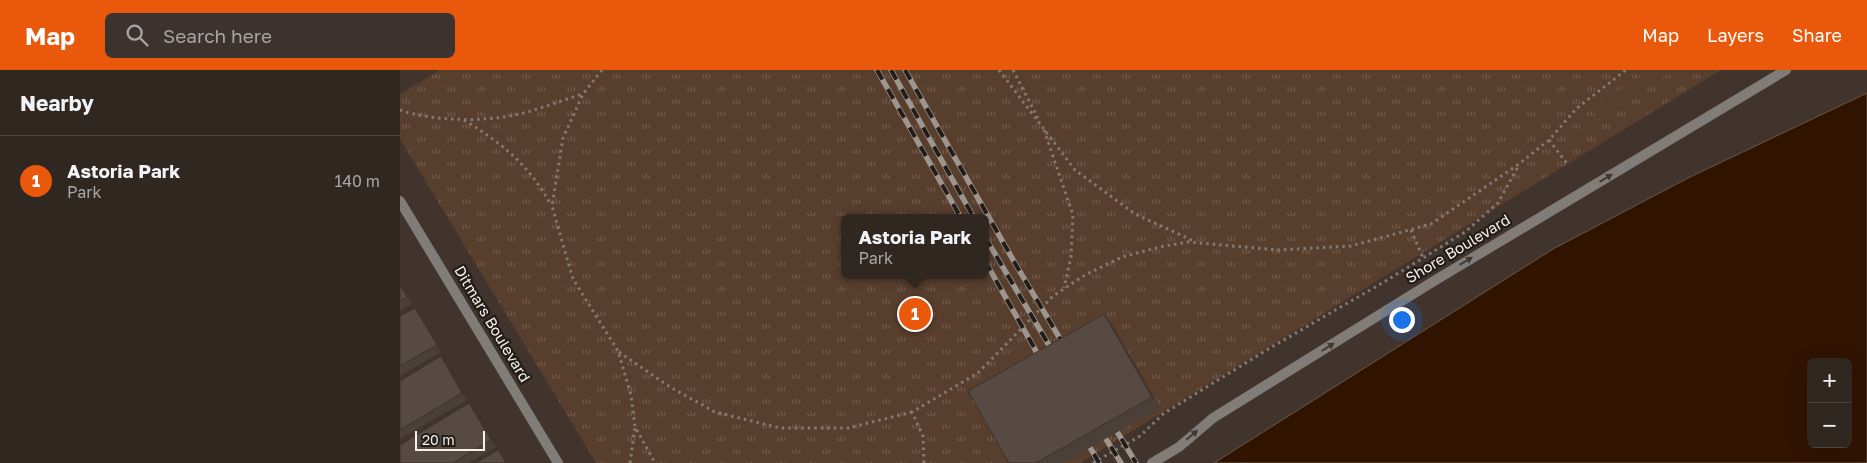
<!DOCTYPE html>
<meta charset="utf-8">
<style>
:root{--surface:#302721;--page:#3c332e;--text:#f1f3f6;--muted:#a8a5a5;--line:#4b443f;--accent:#ea580c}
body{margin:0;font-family:"Golos Text",sans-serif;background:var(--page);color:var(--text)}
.controls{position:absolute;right:15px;bottom:15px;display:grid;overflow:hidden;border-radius:8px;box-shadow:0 5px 20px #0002}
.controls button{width:45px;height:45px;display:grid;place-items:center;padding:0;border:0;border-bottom:1px solid var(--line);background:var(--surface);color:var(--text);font:25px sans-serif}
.scale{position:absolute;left:15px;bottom:12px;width:70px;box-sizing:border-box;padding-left:5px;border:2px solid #f7efea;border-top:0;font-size:14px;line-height:18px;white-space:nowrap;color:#f7efea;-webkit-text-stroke:4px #231d19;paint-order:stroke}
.you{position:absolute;left:1001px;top:249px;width:18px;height:18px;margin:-12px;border:4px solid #fff;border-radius:50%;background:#1a73e8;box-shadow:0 0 0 8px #1a73e833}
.badge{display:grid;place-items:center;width:32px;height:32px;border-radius:50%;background:var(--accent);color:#fff;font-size:16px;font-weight:700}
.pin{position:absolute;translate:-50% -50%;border:2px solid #fff;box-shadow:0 1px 5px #0006}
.popup{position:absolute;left:441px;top:144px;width:148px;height:65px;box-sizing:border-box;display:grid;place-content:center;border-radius:8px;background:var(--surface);filter:drop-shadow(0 1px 4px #0005);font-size:16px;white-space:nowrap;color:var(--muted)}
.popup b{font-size:19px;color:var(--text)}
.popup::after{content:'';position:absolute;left:50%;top:100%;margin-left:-10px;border:10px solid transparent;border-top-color:var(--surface)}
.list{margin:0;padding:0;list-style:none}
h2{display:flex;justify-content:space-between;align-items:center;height:65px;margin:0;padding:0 20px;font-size:21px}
h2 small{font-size:16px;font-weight:400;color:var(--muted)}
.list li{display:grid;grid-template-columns:32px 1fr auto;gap:15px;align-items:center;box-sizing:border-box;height:90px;padding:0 20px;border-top:1px solid var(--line)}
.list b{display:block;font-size:19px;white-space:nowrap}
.list p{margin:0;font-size:16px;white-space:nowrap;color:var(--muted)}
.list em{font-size:16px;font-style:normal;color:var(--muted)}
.icon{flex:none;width:28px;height:28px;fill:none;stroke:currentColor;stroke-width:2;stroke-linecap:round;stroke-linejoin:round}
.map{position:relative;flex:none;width:1467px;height:393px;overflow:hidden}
header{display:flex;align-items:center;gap:30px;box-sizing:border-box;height:70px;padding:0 25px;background:var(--accent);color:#fff}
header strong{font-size:24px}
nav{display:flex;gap:28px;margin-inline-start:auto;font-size:18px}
.search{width:350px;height:45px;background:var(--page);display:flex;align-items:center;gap:12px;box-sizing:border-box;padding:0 18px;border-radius:8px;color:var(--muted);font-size:19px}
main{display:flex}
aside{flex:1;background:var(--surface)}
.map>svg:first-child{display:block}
</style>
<header>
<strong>Map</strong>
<div class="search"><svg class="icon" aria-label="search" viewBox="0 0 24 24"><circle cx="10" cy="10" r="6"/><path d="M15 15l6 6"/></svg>Search here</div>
<nav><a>Map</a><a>Layers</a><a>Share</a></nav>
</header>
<main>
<aside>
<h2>Nearby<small></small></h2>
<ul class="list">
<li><span class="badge">1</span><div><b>Astoria Park</b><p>Park</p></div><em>140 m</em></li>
</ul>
</aside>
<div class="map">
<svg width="1467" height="393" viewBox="0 0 1467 393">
<defs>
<pattern id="grass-tufts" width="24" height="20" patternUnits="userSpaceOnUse" patternTransform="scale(1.25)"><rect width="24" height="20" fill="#583e2d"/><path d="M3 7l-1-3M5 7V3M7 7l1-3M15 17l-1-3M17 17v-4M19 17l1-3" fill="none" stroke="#715a4c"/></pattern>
</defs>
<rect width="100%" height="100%" fill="#40342c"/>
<path fill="url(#grass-tufts)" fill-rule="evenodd" d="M 40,0 L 1321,0 L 680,393 L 196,393 L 0,69 L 0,24 ZM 445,148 L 585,148 L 585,205 L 445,205 Z"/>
<path fill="#583e2d" d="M 1251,0 L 1275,0 L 1197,48 L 1191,38 Z"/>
<path fill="#301400" stroke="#6c5646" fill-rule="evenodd" d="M 1467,23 L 1467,393 L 814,393 L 1153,179 L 1288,108 ZM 1411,292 L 1448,292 L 1448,374 L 1411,374 Z"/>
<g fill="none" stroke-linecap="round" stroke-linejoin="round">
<path stroke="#847a73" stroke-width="3" stroke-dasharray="2.5 4" stroke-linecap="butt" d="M 202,0 L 183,24 L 163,68 L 152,136 L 173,209 L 218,281 L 231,325 L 235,357 L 255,393
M 599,0 L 675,100 L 735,144 L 796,172
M 613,0 L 638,48
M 0,40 C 31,51 83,52 115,45 C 138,40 160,31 182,24
M 64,50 C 103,74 129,95 151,135
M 644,60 L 673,145 L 671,187 L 664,218
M 1149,70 L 1168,95
M 1011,160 L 1023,188
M 219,282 L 270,317 L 315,342 L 380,358 L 448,358 L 512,342
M 230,393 L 235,357
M 524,393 L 523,366 L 512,342 L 578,303 L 653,226 L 685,205 L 722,187 L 760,177 L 788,172 L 878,180 L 951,176 L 1031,154 L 1119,94 L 1149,70 L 1177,38 L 1226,0
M 693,393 L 740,366 L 763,344 L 870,278 L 984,212 L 1065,162 L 1098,133 L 1119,95"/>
<path stroke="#827c78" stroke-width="10" d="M 0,131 L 158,393
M 752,393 L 779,377 L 813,348 L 1034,211 L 1386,0"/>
<defs>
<path id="rail" d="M 477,0 L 561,148
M 491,0 L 574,148
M 505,0 L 616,195 L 668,282
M 585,167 L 656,287
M 585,191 L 644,295
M 710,350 L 736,393
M 699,358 L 721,393
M 683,365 L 699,393"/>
</defs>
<use href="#rail" stroke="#9f958f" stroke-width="5.5"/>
<use href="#rail" stroke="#231d19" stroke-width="4" stroke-dasharray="11" stroke-linecap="butt"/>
</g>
<path fill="#4b4039" d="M 0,214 L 12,234 L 0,241 Z
M 15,238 L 41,282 L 0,306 L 0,246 Z
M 712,255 L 760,338 L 663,393 L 609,393 Z
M 46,293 L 67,330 L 0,369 L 0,311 Z
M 74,340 L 96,377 L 69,393 L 1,393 Z"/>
<path fill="#3d342e" d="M 15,238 L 20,244 L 41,282 L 37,275 Z
M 704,244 L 712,255 L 760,338 L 752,327 Z
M 41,286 L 46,293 L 67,330 L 62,323 Z
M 69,333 L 74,340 L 96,377 L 91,370 Z"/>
<path fill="#574a42" stroke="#3d342e" d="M 0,215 L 7,227 L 0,231 Z
M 15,238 L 37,275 L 0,296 L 0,246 Z
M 704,244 L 752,327 L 636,393 L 609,393 L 568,321 Z
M 41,286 L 62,323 L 0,360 L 0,311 Z
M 69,333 L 91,370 L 53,393 L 1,393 L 0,391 L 0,375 Z
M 98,380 L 106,393 L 76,393 Z"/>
<defs><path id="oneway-solid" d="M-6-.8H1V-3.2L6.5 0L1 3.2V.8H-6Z" transform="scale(1.25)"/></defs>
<g fill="#403a36">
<use href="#oneway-solid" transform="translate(1206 108) rotate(-31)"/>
<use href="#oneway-solid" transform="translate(1066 191) rotate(-31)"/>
<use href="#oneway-solid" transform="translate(928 277) rotate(-32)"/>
<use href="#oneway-solid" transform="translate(792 365) rotate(-40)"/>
</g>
<g text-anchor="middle" stroke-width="4.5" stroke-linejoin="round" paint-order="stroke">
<g font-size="15" fill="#f7efea" stroke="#231d19">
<text transform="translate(1058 179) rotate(-31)" y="5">Shore Boulevard</text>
<text transform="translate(92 254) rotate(59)" y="5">Ditmars Boulevard</text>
</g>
</g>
</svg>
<div class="controls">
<button>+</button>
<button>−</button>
</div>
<div class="scale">20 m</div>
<div class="you"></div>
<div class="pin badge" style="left:515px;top:244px">1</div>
<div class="popup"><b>Astoria Park</b>Park</div>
</div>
</main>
